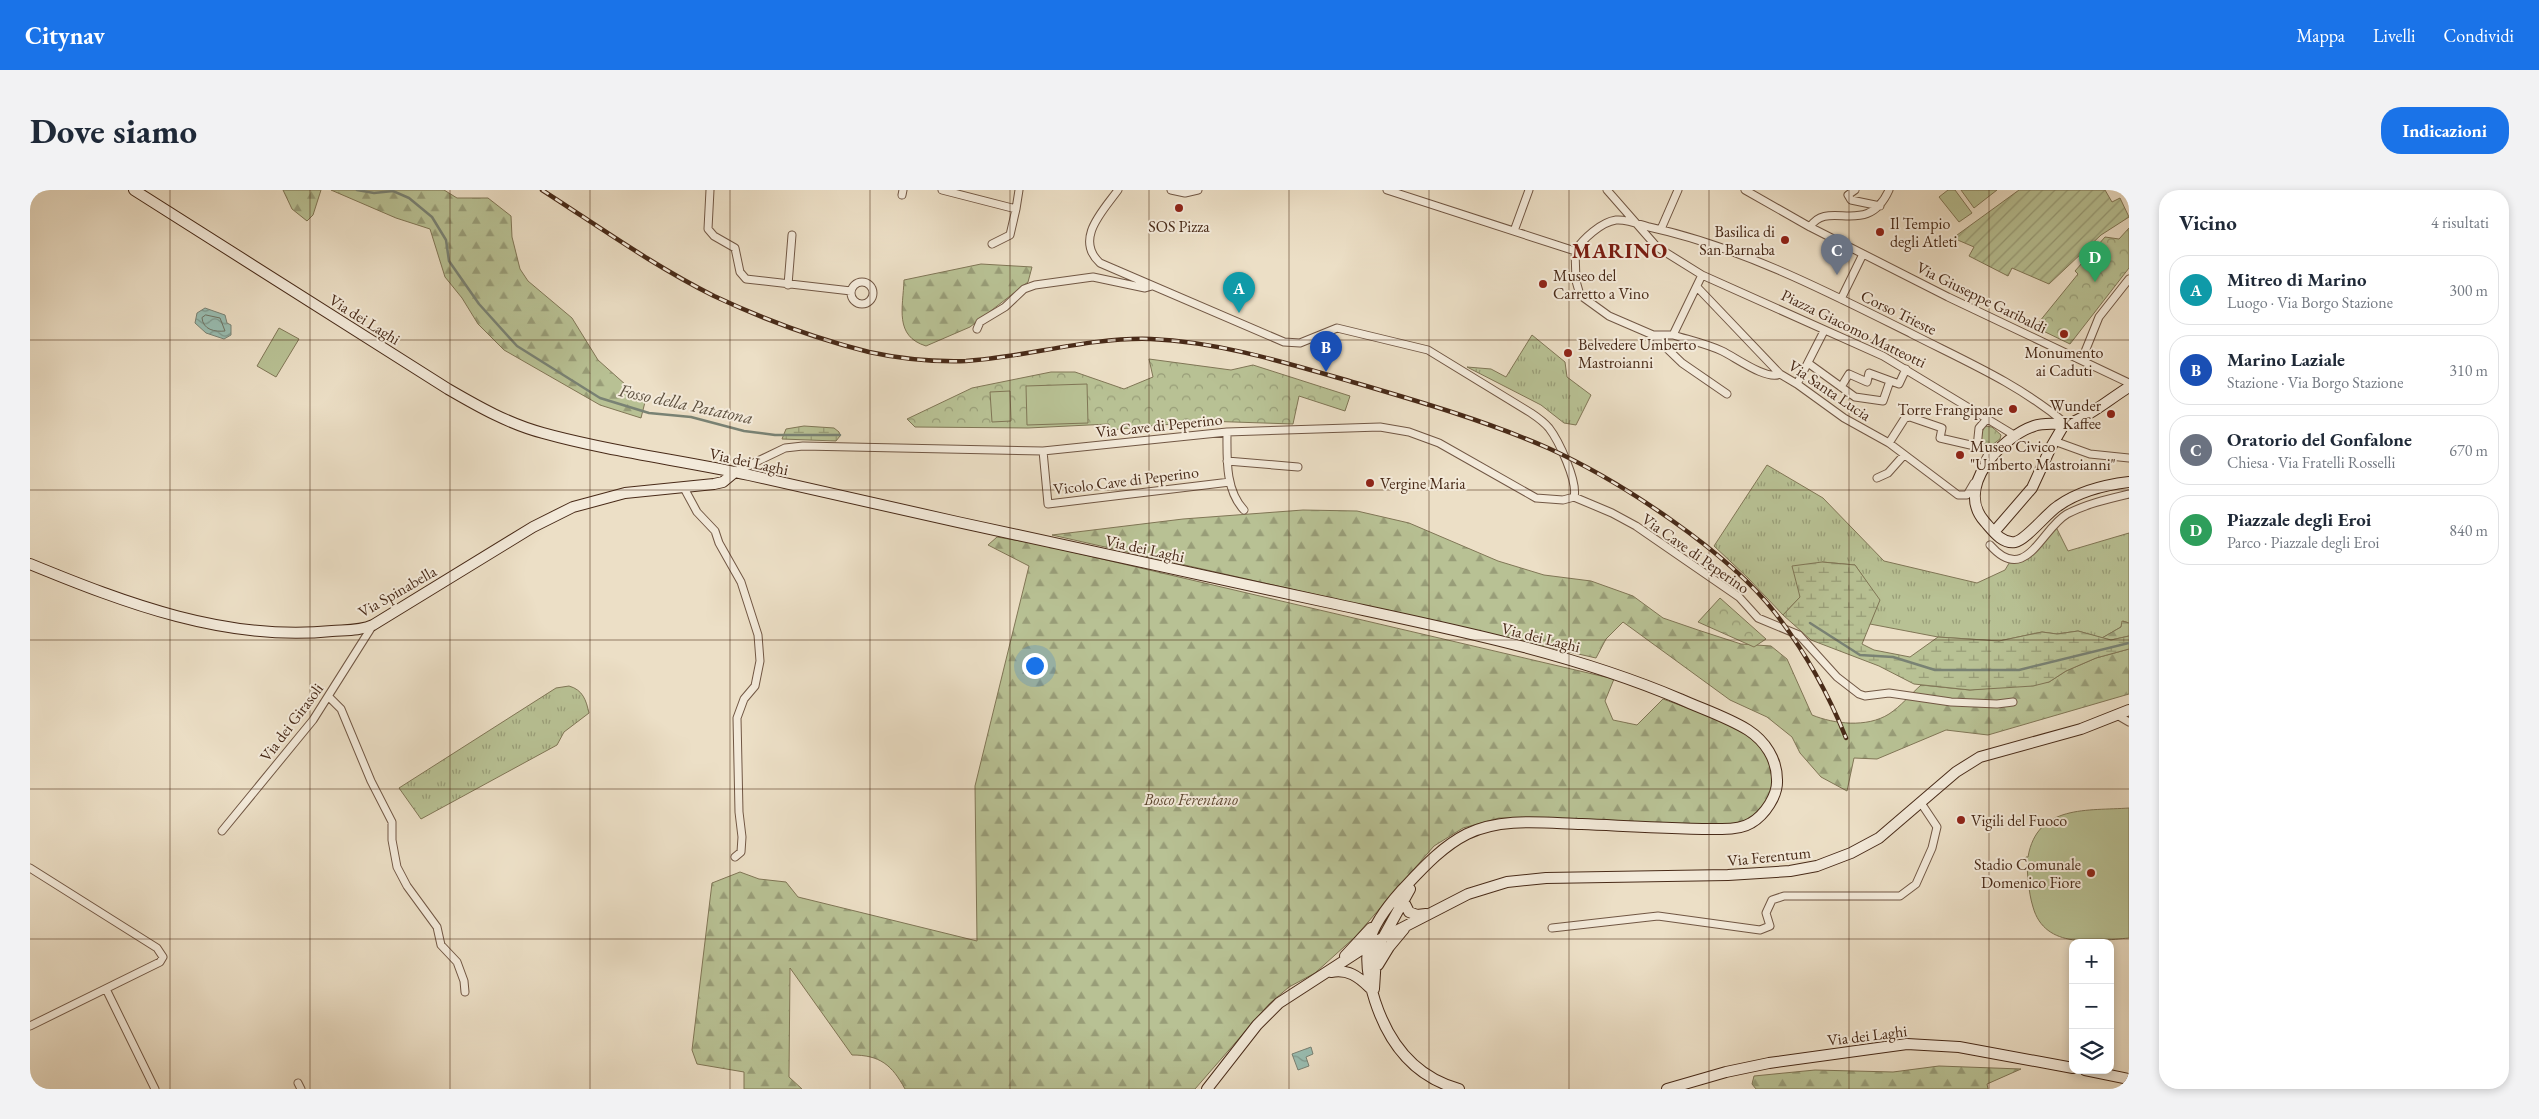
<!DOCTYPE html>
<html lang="it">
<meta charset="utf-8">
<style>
:root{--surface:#fff;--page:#f2f2f3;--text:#1f2937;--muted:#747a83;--line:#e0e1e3;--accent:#1a73e8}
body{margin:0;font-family:"EB Garamond",serif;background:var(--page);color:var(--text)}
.controls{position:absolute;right:15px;bottom:15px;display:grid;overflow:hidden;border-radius:10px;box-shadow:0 2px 8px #0003}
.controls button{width:45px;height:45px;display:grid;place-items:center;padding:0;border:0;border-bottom:1px solid var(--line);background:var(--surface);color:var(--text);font:25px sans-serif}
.you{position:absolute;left:1004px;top:475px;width:18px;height:18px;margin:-12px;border:4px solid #fff;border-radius:50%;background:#1a73e8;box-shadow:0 0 0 8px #1a73e833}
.badge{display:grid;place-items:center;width:32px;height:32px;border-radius:50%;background:var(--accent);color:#fff;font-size:16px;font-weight:700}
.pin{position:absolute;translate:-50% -41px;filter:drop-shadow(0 1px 2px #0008)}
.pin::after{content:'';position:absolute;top:26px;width:18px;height:15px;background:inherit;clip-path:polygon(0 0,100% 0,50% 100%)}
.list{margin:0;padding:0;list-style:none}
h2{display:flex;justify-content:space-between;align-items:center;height:65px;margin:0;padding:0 20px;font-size:21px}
h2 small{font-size:16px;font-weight:400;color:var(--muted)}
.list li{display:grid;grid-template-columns:32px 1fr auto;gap:15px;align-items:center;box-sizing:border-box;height:70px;margin:0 10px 10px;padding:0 10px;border:1px solid var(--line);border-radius:20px}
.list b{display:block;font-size:19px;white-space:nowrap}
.list p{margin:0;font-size:16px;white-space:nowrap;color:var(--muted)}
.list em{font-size:16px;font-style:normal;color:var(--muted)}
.icon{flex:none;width:28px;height:28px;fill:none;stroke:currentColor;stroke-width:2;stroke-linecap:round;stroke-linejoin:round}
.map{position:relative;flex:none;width:2099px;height:899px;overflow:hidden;border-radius:20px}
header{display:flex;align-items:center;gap:30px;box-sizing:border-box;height:70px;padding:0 25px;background:var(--accent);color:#fff}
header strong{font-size:24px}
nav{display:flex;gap:28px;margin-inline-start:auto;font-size:18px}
.intro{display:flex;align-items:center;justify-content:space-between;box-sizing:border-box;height:120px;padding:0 30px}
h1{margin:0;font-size:35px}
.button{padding:12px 22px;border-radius:20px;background:var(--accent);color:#fff;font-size:18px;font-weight:700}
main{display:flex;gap:30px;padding:0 30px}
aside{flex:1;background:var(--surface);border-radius:20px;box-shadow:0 2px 8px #0003}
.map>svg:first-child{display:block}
</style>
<header>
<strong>Citynav</strong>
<nav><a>Mappa</a><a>Livelli</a><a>Condividi</a></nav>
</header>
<div class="intro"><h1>Dove siamo</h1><a class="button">Indicazioni</a></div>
<main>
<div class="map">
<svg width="2099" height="899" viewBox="0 0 2099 899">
<defs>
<pattern id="grass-tufts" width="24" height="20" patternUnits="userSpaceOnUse" patternTransform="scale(1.25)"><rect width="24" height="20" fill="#b8c194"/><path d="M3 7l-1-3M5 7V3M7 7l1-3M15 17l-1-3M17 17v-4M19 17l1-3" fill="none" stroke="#989d78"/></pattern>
<pattern id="forest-firs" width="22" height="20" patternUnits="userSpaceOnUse" patternTransform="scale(1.25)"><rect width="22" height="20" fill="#b8c194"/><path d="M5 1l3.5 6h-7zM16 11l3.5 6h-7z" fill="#989d78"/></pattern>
<pattern id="wetland-marsh" width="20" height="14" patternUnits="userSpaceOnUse" patternTransform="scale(1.25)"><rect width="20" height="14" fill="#b8c194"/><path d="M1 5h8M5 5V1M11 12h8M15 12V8" fill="none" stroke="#989d78"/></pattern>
<pattern id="park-crowns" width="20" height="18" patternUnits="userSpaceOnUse" patternTransform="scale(1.25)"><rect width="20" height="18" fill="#b8c194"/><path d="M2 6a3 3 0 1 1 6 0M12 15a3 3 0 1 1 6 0" fill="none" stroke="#989d78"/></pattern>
<pattern id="garden-furrows" width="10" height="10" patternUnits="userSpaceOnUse" patternTransform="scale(1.25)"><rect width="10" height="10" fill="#b8c194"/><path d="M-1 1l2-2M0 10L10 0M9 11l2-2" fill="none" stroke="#989d78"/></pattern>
<pattern id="water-waves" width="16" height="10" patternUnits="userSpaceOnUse" patternTransform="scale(1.25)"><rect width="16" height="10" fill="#99bdb1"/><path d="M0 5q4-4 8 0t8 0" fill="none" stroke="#7f9a8f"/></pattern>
</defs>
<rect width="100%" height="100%" fill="#ecdfc6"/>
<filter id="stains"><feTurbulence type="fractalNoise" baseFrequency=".004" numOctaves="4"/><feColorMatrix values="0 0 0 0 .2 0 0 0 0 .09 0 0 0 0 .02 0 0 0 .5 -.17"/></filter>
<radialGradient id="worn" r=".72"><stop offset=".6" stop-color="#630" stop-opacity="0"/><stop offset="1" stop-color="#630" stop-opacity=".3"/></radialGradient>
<path fill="url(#grass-tufts)" stroke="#807656" d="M 1502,145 L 1535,172 L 1537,187 L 1561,205 L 1546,235 L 1534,233 L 1511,215 L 1437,177 L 1461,179 L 1476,187 Z
M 1737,275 L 1793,308 L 1854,371 L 1947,393 L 1975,380 L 1981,370 L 2002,365 L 2025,335 L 2038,361 L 2099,343 L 2099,433 L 2093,431 L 2091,437 L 2072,448 L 2048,441 L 2027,444 L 2012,442 L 1969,451 L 1908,447 L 1840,434 L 1849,410 L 1825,375 L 1792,372 L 1770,407 L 1753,425 L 1718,388 L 1684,356 Z
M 539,496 C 553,500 556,510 559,523 L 534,542 L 527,555 L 391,629 L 369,598 L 526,498 Z"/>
<path fill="url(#forest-firs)" stroke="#807656" d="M 253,0 L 291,0 L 283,25 L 277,31 L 262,19 Z
M 301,0 L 414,0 L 427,8 L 458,8 L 481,26 L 482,47 L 490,79 L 498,91 L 542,128 L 568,170 L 615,212 L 611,228 L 570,215 L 474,160 L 448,134 L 432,108 L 415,87 L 400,39 L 366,28 Z
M 951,74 L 1002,77 L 998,92 L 940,137 L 896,156 C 864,146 873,118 874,90 Z
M 1273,320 L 1327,321 L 1379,333 L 1468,371 L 1514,385 L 1561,391 L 1603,406 L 1633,428 L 1668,440 L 1711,454 L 1741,456 L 1757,469 L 1782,525 C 1804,534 1837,538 1859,524 C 1870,517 1881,504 1891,495 L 1940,500 L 2019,492 L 2036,481 L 2066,468 L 2099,459 L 2099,504 L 1958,545 L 1916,540 L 1847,569 L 1824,568 L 1817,601 L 1791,587 L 1770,563 L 1762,547 L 1737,527 L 1700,510 L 1593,432 L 1576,449 L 1566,468 L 1022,345 L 1153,329 Z
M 967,347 L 1008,354 L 1584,489 L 1575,511 L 1583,530 L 1607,535 L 1633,509 C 1661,520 1723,537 1737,565 C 1739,569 1739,575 1740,580 C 1743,591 1744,600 1738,609 C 1723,630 1715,633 1690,636 L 1503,628 L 1469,628 L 1433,638 L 1404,656 L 1325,747 L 1285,783 L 1259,797 L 1239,814 L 1165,899 L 875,899 C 862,875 850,865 822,865 L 760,778 L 759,887 L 772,899 L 714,899 L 714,882 L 667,874 L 662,860 L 682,693 L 710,682 L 729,689 L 756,692 L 768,707 L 947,751 L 945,596 L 999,376 L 958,355 Z
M 2092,431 L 2099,433 L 2099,446 L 2081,450 L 2072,448 L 2091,437 Z
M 1909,876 L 1991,879 L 1957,894 L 1958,899 L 1726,899 L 1722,894 L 1724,886 L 1785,880 L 1863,882 Z"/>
<path fill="url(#wetland-marsh)" stroke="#807656" d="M 774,236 L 804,238 L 809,242 L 810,246 L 806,251 L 752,249 L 756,239 Z
M 1792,372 L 1825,375 L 1850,410 L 1832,454 L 1844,460 L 1880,467 L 1908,447 L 1969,451 L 2012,442 L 2027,444 L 2048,441 L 2081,450 L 2099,446 L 2099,459 L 2066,468 L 2036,481 L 2019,492 L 2003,496 L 1940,500 L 1884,494 L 1849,476 L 1781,450 L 1753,425 L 1770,407 L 1762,376 Z"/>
<path fill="url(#park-crowns)" stroke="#807656" d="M 2099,38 L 2099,78 L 2040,154 L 2005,137 L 2048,84 L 2045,81 L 2075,47 L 2089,49 Z
M 1119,169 L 1201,180 L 1223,175 L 1320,206 L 1315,221 L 1269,206 L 1263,234 L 1174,231 L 1079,240 L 1079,234 L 998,238 L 885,237 L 877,229 L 942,198 L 1021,182 L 1045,182 L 1094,199 L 1123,187 Z
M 1954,236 L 1962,237 L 1971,245 L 1970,249 L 1962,255 L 1949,253 Z
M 1690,408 L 1736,449 L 1724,457 L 1668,432 Z"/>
<path fill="url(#garden-furrows)" stroke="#807656" d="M 1989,0 L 2075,0 L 2082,12 L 2090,8 L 2099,27 L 2071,45 L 2019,94 L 1982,78 L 1978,86 L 1939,66 L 1944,57 L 1923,48 Z"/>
<path fill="#b8c194" stroke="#807656" d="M 1918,0 L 1925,0 L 1942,23 L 1929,32 L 1909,7 Z
M 1931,0 L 1967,0 L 1944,18 Z
M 249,138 L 269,149 L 246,187 L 227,176 Z
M 1057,194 L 1058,233 L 997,235 L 996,196 Z
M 980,201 L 981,231 L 962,232 L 960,202 Z
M 2099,618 L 2099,748 C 2064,751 2015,760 2003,717 C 1998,701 1998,684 1996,667 L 1998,667 C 2007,614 2058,621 2099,618 Z"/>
<path fill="url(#water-waves)" stroke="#798274" d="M 175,118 L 195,125 L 197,133 L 201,135 L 201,145 L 194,149 L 176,143 L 165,133 L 167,123 Z
M 1281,857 L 1283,864 L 1276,867 L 1279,876 L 1268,880 L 1262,864 Z"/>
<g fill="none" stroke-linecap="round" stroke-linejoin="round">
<path stroke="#707464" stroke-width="1" d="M 176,125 L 190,128 L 195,141 C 185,142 173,140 172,128 Z"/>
<path stroke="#798274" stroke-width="2.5" d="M 327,0 L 344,3 L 363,1 L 379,8 L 402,27 L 416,50 L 419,71 L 449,114 L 487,156 L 570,208 L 619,223 L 661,227 L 714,241 L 745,245 L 810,245
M 1780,433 L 1830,465 L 1863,467 L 1905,480 L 1989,480 L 2099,453"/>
<defs>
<path id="street" d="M 680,0 L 678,39 L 684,46 L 705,58 L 710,82 L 716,89 L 821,101
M 912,0 L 986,19 L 989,0
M 1141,0 L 1155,3 L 1168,0
M 1357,0 L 1545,61
M 1577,0 L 1627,57 L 1672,85 L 1853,166 L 1984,245
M 1715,0 L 1780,37 L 1918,107 L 2099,193
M 1825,0 L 1818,5 L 1821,10 L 1850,16
M 872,5 L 873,0
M 1780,37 C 1798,8 1837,49 1859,0
M 1631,39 L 1648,0
M 1484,41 L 1499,0
M 962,54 L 980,45 L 986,19
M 1545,61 C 1553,49 1571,32 1586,30 C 1596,29 1609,34 1619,37 C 1711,57 1798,102 1882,144 C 1935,171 1989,194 2035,233
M 1545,61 L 1546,91 L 1550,105 L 1579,126 L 1623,145 L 1643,145 L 1672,85
M821 103a11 11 0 1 1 22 0a11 11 0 1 1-22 0Z
M 758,95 L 762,45
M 1667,97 L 1750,184 L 1767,194 L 1814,228 L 1859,253 L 1928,305 L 1937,305 L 1944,293
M 1811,109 L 1833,64
M 947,139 L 950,132 L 975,117 L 994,99 L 1005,95 L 1063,87 L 1115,98 L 1122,96
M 1623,145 L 1652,173 L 1697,204
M 1643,145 C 1659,150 1677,154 1692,161 C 1705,167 1737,191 1750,184
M 2052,169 L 2069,127 L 2099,89
M 1778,173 L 1825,207 L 1853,211 L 1860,191
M 1767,194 L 1794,141
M 1811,197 L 1819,184 L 1837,192 L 1839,183 L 1869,194 L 1876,179
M 1197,242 C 1197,268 1195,300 1214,320
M 2024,251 L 2060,264 L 2099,268
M 1859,253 L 1875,228 L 1880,227 L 1912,238 L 1910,248 L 1962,260
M 1947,257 L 1949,238 L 1956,230
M 1013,261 L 1018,314 L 1200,292
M 1197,271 L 1268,277
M 1954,272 L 1960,260
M 705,282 L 755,258 L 773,256 L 1013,261 L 1197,242 L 1350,237 L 1379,242 L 1409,253 L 1506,308 L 1533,310 L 1544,307 C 1548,292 1529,251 1519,238 C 1514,232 1507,227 1501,223 L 1398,160 L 1307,138 L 1270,153 L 1254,152 L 1070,73 C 1044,49 1073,21 1088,0
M 1847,288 L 1858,283 L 1874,265
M 654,298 L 667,322 L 685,341 L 689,353 L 711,392 L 728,445 L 730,471 L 725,496 L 714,509 L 707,528 L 709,622 L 712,647 L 711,662 L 705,667
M 1544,307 L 1582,323 L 1606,336 L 1709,407 L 1728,428 L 1769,445 L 1807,487 L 1829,504 L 1835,506 L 1859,503 L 1921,512 L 1967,514 L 1983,512
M 1960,355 C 1996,396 2011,339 2037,324 C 2056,314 2078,309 2099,304
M 299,507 L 311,519 L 341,591 L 362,632 L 362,650 L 367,677 L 377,696 L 407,737 L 411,755 L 427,772 L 434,791 L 435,802
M 2087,525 L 2099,532
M 192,641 L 283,530 L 343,435
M 0,678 L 127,758 L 133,767 L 130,772 L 0,836
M 1522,738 L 1628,726 L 1730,740 L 1740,736 L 1736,723 L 1742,710 L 1754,706 L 1870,706 L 1886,694 L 1902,658 L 1907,637 L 1891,613
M 76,799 L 125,899
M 268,893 L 271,899"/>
<path id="secondary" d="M 104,0 L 418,199 C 449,217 479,234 513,243 C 581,262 650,270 719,285 C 911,329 1103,371 1296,412 C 1416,438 1537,461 1650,509 C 1672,519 1697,527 1718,540 C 1735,551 1747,569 1747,590 C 1748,605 1735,625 1721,633 C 1713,638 1702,639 1692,639 C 1646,639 1599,636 1552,634 C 1514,633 1472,627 1437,644 C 1411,657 1391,680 1371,701 C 1337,739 1329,762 1345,811 C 1359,854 1385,887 1429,899
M 2099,197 C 2081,208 2064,223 2045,231 C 2033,237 2017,231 2004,236 C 1971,247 1924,298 1955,332 C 1963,341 1972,354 1985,352 C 1996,350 2017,323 2028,316 C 2049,301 2074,295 2099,292
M 1964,342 L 2002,298 L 2021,257 L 2035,233
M 0,374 C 95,413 197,452 302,441 C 316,440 330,441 343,435 L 503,337 L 543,317 L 595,303 L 684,294 L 693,292 L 705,282
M 1373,710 L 1379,722 L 1387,725 L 1396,724
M 1315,766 L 1341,738
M 1348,775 L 1359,757 L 1374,739
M 1301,782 C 1318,779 1328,786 1340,798
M 1344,799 L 1346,767 L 1349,755 L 1380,699
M 2055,880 L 2099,889
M 1177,899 L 1227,835 L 1249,813 L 1337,756 L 1438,704 L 1477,692 L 1516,688 L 1698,685 L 1760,681 L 1787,676 L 1821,663 L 1849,648 L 1926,582 L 1950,567 L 2051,539 L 2099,520
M 1637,899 L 1696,882 L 1739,873 L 1877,854 L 1929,857 L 2043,878"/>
</defs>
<use href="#street" stroke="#715744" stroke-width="9"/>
<use href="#secondary" stroke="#482a18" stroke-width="12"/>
<use href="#street" stroke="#f3eada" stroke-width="7"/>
<use href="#secondary" stroke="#f3eada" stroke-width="10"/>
<defs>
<path id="rail" d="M 512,0 C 568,36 624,76 684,106 C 733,129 787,149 839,162 C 871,169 903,172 936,171 C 998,167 1058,147 1121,149 C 1191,152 1260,174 1326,193 C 1391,212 1456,231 1518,258 C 1589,290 1699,362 1746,424 C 1776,463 1798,503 1816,548"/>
</defs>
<use href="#rail" stroke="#482a18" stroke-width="4.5"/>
<use href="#rail" stroke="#f3eada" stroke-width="2.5" stroke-dasharray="8" stroke-linecap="butt"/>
</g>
<path fill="none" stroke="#482a18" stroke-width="1" stroke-opacity="0.55" d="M 140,0 L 140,899M 280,0 L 280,899M 420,0 L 420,899M 560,0 L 560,899M 700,0 L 700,899M 840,0 L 840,899M 980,0 L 980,899M 1119,0 L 1119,899M 1259,0 L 1259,899M 1399,0 L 1399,899M 1539,0 L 1539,899M 1679,0 L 1679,899M 1819,0 L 1819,899M 1959,0 L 1959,899M 0,150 L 2099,150M 0,300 L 2099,300M 0,450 L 2099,450M 0,599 L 2099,599M 0,749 L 2099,749"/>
<g fill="#8f2418" stroke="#f3eada" stroke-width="2">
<circle cx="1149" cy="18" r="5"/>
<circle cx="1850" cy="42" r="5"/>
<circle cx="1755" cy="50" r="5"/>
<circle cx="1513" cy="94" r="5"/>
<circle cx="2034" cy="144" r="5"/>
<circle cx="1538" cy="163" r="5"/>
<circle cx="1983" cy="219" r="5"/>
<circle cx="2081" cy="224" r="5"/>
<circle cx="1930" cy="265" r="5"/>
<circle cx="1340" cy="293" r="5"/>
<circle cx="1931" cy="630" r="5"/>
<circle cx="2061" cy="683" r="5"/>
</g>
<g text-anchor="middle" stroke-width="4" stroke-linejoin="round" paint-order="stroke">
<g font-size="16" fill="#482a18" stroke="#f3eada" text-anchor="start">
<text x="1860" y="39">Il Tempio<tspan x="1860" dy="18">degli Atleti</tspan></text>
<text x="1149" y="42" text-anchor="middle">SOS Pizza</text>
<text x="1745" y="47" text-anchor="end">Basilica di<tspan x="1745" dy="18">San Barnaba</tspan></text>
<text x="1523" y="91">Museo del<tspan x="1523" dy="18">Carretto a Vino</tspan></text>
<text x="1548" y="160">Belvedere Umberto<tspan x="1548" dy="18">Mastroianni</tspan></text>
<text x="2034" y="168" text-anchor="middle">Monumento<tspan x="2034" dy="18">ai Caduti</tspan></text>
<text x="2071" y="221" text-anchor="end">Wunder<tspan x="2071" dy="18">Kaffee</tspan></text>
<text x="1973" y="225" text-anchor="end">Torre Frangipane</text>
<text x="1940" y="262">Museo Civico<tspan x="1940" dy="18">"Umberto Mastroianni"</tspan></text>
<text x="1350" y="299">Vergine Maria</text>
<text x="1941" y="636">Vigili del Fuoco</text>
<text x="2051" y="680" text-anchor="end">Stadio Comunale<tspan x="2051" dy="18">Domenico Fiore</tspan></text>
</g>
<g font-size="16" fill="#482a18" stroke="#f3eada">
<text transform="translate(1952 107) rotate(26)" y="6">Via Giuseppe Garibaldi</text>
<text transform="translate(1869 122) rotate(26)" y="6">Corso Trieste</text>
<text transform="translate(335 129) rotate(32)" y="6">Via dei Laghi</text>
<text transform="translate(1824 138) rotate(26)" y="6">Piazza Giacomo Matteotti</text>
<text transform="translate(1800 200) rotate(34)" y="6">Via Santa Lucia</text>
<text transform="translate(1129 235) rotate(-6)" y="6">Via Cave di Peperino</text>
<text transform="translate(719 271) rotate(12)" y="6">Via dei Laghi</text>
<text transform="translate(1096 290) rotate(-7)" y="6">Vicolo Cave di Peperino</text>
<text transform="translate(1115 358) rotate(12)" y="6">Via dei Laghi</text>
<text transform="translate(1666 363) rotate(35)" y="6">Via Cave di Peperino</text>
<text transform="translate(367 401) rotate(-30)" y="6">Via Spinabella</text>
<text transform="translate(1511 447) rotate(14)" y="6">Via dei Laghi</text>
<text transform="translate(261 532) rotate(-53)" y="6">Via dei Girasoli</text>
<text transform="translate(1739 666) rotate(-6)" y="6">Via Ferentum</text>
<text transform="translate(1837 845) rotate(-7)" y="6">Via dei Laghi</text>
</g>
<g font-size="16" font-style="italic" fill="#5e4831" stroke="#f3eada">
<text x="1161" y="615">Bosco Ferentano</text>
</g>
<g font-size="18" font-style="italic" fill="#5c4f3e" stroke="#f3eada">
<text transform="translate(656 214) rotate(12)" y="6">Fosso della Patatona</text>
</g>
<g font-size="21" font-weight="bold" letter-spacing="1" fill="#7a1f14" stroke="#f3eada">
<text x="1590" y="68">MARINO</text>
</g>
</g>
<rect width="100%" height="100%" filter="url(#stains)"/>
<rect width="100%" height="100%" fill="url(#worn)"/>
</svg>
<div class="controls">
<button>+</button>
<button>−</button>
<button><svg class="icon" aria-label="layers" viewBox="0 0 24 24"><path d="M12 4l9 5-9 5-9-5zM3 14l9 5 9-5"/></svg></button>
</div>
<div class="you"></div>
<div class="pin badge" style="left:1209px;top:123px;background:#0f9aa8">A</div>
<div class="pin badge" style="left:1296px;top:182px;background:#1a4fb4">B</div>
<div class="pin badge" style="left:1807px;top:85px;background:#6b7280">C</div>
<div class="pin badge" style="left:2065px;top:92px;background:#2e9e5b">D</div>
</div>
<aside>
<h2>Vicino<small>4 risultati</small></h2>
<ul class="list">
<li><span class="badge" style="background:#0f9aa8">A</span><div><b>Mitreo di Marino</b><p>Luogo · Via Borgo Stazione</p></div><em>300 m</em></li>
<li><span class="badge" style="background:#1a4fb4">B</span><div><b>Marino Laziale</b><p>Stazione · Via Borgo Stazione</p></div><em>310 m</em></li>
<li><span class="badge" style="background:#6b7280">C</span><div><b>Oratorio del Gonfalone</b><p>Chiesa · Via Fratelli Rosselli</p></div><em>670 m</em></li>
<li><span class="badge" style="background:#2e9e5b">D</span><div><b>Piazzale degli Eroi</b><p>Parco · Piazzale degli Eroi</p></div><em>840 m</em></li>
</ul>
</aside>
</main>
